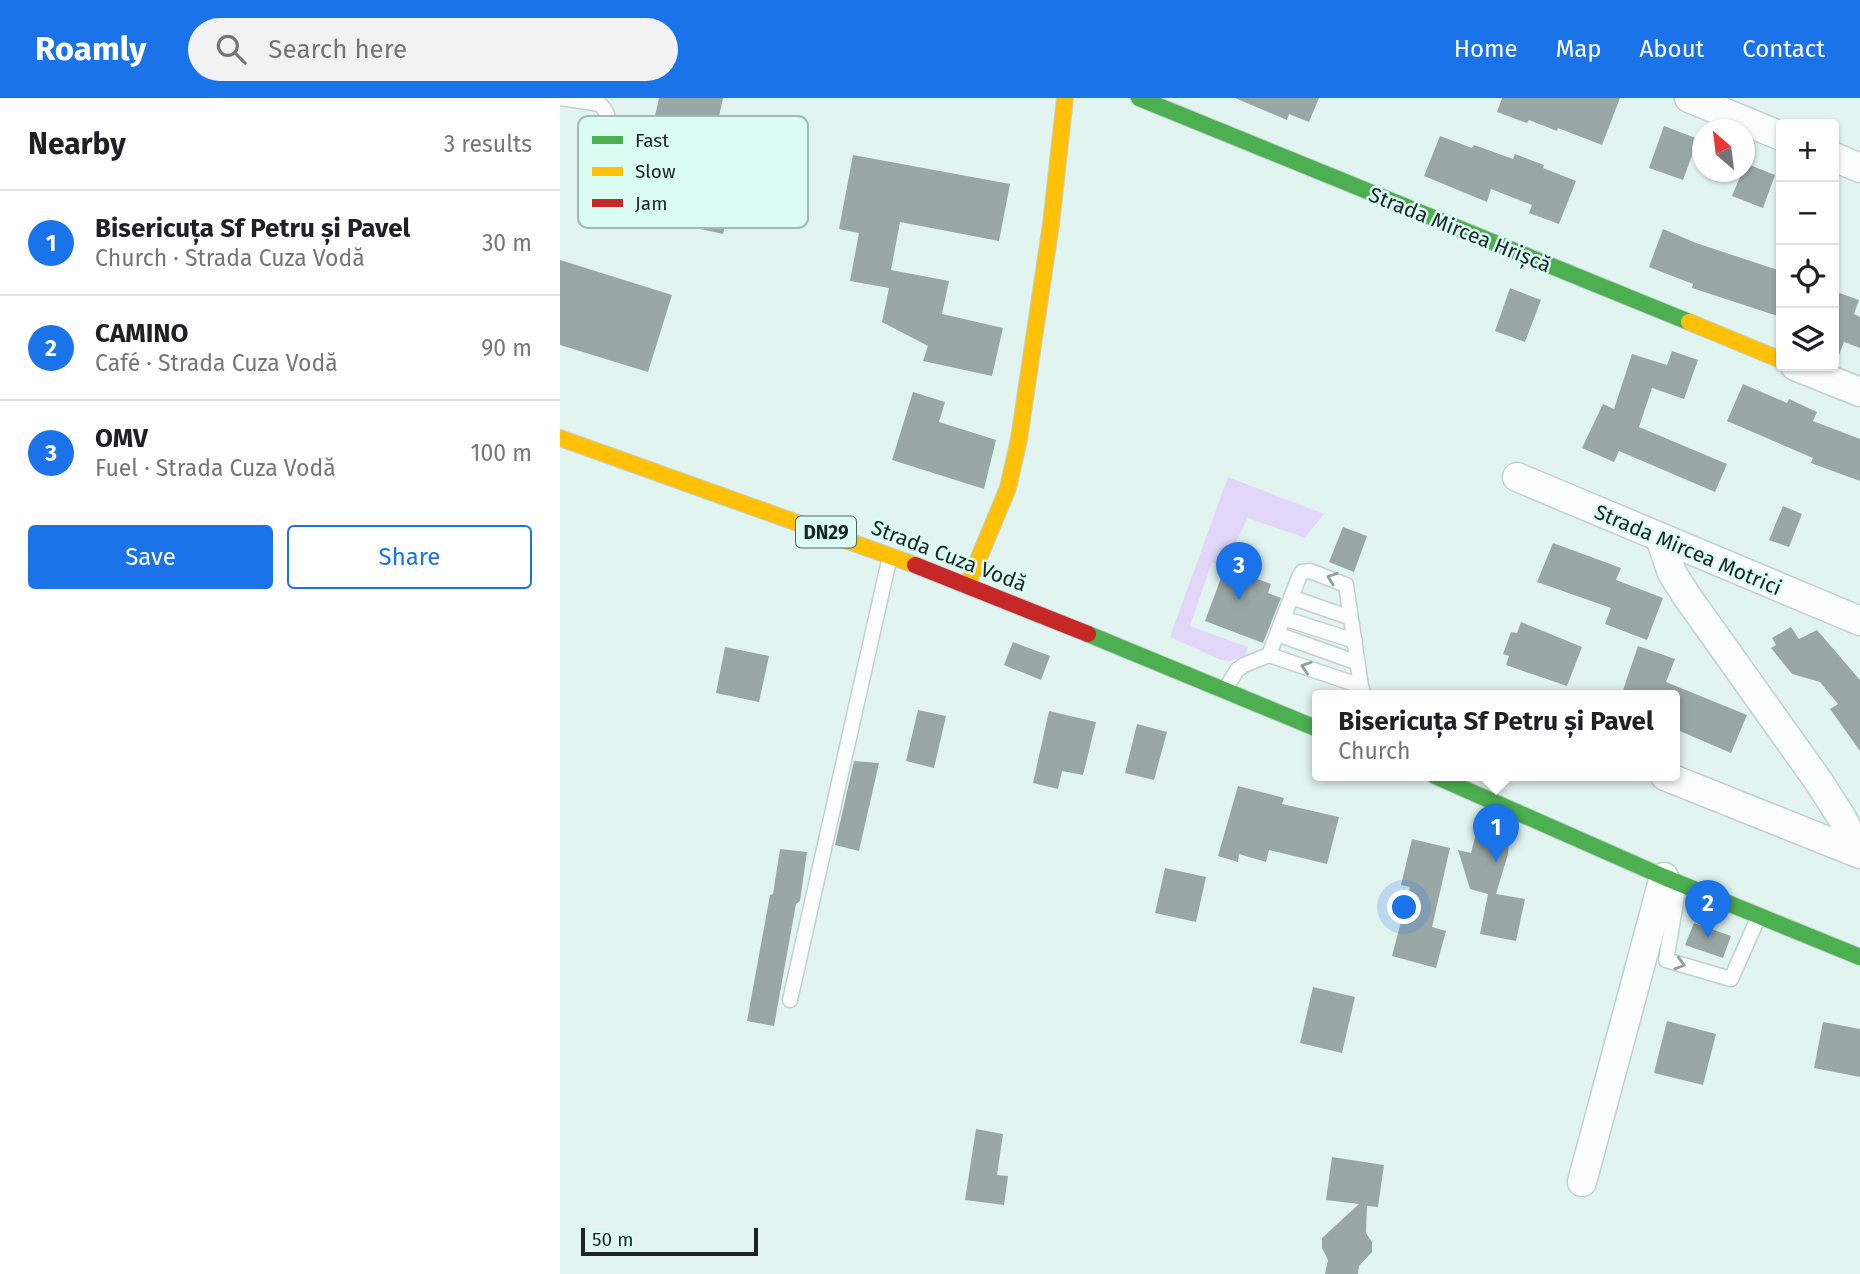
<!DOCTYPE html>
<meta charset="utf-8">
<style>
:root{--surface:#fff;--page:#f2f2f2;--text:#202124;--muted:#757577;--line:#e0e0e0;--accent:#1a73e8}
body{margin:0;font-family:"Fira Sans",sans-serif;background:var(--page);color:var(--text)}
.controls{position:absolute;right:21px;top:21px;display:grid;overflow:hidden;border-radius:7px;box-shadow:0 2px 5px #0004}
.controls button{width:63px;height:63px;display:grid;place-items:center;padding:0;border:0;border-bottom:2px solid var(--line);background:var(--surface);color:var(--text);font:35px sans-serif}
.compass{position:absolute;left:1132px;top:21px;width:63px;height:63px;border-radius:50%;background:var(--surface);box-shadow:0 2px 5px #0004;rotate:332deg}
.scale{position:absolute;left:21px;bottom:18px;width:177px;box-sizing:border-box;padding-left:7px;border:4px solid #192522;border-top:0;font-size:19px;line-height:24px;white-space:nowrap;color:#192522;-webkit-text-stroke:5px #dafcf3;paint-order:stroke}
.you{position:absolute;left:845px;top:810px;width:24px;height:24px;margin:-18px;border:5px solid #fff;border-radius:50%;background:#1a73e8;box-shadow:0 0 0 10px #1a73e833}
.badge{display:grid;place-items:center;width:46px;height:46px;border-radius:50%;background:var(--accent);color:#fff;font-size:23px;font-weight:700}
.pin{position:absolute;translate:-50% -58px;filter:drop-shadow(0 2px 4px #0008)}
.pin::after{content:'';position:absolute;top:37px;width:24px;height:21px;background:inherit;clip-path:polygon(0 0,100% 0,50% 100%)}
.popup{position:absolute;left:752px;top:592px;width:368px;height:91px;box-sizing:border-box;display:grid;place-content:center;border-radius:7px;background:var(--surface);filter:drop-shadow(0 2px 5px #0005);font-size:23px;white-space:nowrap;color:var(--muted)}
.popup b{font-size:26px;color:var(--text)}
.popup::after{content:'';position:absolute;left:50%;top:100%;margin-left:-14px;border:14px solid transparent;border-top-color:var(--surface)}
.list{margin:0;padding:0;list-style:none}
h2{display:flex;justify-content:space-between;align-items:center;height:91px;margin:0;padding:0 28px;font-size:30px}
h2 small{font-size:23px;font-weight:400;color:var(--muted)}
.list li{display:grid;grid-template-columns:46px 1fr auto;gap:21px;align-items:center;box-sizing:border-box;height:105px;padding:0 28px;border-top:2px solid var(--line)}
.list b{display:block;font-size:26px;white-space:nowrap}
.list p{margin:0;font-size:23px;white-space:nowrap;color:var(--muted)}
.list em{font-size:23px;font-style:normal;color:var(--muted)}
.actions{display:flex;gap:14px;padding:21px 28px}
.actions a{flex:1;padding:16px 0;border:2px solid var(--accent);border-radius:7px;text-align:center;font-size:24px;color:var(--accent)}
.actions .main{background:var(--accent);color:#fff}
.icon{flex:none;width:38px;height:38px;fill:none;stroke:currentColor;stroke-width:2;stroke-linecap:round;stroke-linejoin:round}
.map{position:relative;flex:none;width:1300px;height:1176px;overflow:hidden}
header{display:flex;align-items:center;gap:42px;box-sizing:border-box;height:98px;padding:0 35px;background:var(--accent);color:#fff}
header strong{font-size:33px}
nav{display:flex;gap:38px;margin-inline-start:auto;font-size:24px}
.search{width:490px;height:63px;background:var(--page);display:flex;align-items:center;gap:18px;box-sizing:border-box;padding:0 24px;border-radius:38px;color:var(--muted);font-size:26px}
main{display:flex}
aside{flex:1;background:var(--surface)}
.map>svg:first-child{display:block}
</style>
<header>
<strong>Roamly</strong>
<div class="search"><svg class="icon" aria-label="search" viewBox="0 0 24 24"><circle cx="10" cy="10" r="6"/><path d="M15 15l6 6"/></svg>Search here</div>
<nav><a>Home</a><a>Map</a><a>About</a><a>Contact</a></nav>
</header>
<main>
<aside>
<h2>Nearby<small>3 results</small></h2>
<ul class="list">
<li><span class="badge">1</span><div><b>Bisericuța Sf Petru și Pavel</b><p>Church · Strada Cuza Vodă</p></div><em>30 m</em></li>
<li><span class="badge">2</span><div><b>CAMINO</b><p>Café · Strada Cuza Vodă</p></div><em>90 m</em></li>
<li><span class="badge">3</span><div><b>OMV</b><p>Fuel · Strada Cuza Vodă</p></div><em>100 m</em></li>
</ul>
<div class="actions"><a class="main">Save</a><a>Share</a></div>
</aside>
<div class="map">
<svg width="1300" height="1176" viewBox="0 0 1300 1176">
<rect width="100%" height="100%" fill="#e2f4f0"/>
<path fill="#e2d7f8" d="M 668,379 L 764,416 L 745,440 L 688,420 L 663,469 L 652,464 L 630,528 L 688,549 L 685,557 L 670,563 L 661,562 L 610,539 Z"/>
<path fill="#9aa8a5" d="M 99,0 L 163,0 L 148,69 L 177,75 L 163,136 L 73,116 Z
M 675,0 L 759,0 L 749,24 L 729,16 L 727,22 Z
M 942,0 L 1060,0 L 1042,47 L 998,30 L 997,33 L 969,22 L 967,25 L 937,14 Z
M 1104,28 L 1138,41 L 1123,82 L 1089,70 Z
M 880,38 L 912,50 L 914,47 L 953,61 L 955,56 L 984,67 L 983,70 L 1016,83 L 999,126 L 969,115 L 972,107 L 931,91 L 927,104 L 864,78 Z
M 293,57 L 450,86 L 439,143 L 340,124 L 331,172 L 389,183 L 382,216 L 443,230 L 432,278 L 363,263 L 368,248 L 322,224 L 329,190 L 290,183 L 299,135 L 279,131 Z
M 1185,65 L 1215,77 L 1203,110 L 1172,98 L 1182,74 L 1185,74 Z
M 1103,131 L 1136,145 L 1221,173 L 1221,219 L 1132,190 L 1133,186 L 1089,169 Z
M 0,162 L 112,197 L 88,274 L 0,247 Z
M 950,190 L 981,202 L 965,244 L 935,233 Z
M 1274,193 L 1299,202 L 1294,216 L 1300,219 L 1300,250 L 1284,244 L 1276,265 L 1274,264 Z
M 1112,253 L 1138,262 L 1124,301 L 1092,290 L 1079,329 L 1167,366 L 1155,394 L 1059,353 L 1054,364 L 1022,350 L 1043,306 L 1054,311 L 1072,256 L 1107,267 Z
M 1183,286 L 1227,305 L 1229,301 L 1257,314 L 1253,323 L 1300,341 L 1300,383 L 1251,365 L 1253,360 L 1167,323 Z
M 353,294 L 385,304 L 379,324 L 436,342 L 424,391 L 332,362 Z
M 1223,408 L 1242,416 L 1229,449 L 1209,442 Z
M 783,429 L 807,438 L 794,474 L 769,464 Z
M 993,445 L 1061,470 L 1056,482 L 1103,500 L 1087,542 L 1045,526 L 1051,510 L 977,484 Z
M 665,469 L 711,486 L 708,495 L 721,500 L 703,545 L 645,523 Z
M 961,524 L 1022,549 L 1007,588 L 946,567 L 949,558 L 943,556 L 951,534 L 957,535 Z
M 1231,529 L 1239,541 L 1257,532 L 1300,582 L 1300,653 L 1270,611 L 1278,606 L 1260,584 L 1232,576 L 1211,550 L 1216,547 L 1212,540 Z
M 453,544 L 490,558 L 481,582 L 444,567 Z
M 1078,548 L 1115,561 L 1106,584 L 1187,617 L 1171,655 L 1115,631 L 1115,598 L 1061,598 Z
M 165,549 L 209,558 L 199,604 L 156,595 Z
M 358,612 L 386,618 L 374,670 L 346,663 Z
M 489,613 L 536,624 L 523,677 L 502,673 L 498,691 L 473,685 Z
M 577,626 L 607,634 L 594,682 L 565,675 Z
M 294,663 L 319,665 L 299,753 L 275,747 Z
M 678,688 L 724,700 L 722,706 L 779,719 L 767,766 L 709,752 L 706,764 L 679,756 L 678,764 L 658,758 Z
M 917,731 L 934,733 L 949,742 L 948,756 L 936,796 L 965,801 L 956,843 L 920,836 L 928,796 L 910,791 L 898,752 L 911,755 Z
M 852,741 L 890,750 L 872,829 L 886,833 L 876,870 L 832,858 L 850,789 L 841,787 Z
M 220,751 L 247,754 L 240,803 L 236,806 L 214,928 L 187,923 L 210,797 L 213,796 Z
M 605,770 L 646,779 L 636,824 L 595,815 Z
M 1134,825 L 1171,838 L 1163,860 L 1125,847 Z
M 753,889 L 795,899 L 782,955 L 740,945 Z
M 1107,923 L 1156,936 L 1143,987 L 1094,975 Z
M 1263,924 L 1300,931 L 1300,979 L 1254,970 Z
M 416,1031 L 443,1036 L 437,1077 L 448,1078 L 444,1107 L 405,1102 Z
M 772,1059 L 824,1067 L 818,1109 L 807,1108 L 806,1135 L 812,1144 L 812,1154 L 799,1168 L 798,1176 L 765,1176 L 768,1162 L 762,1150 L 762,1140 L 799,1106 L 766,1102 Z"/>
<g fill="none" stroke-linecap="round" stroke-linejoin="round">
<defs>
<path id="lane" d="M 0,0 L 40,6 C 56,24 49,37 43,59
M 731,499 L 791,520
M 723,520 L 795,543
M 717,536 L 798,565
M 709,557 L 739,479 L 742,474 L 750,473 L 786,487 L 801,588
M 665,592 L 677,572 L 684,567 L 709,557 L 801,588 L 804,598
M 1119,787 L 1106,862 L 1171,881 L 1199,818
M 230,902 L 330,458"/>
<path id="street" d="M 1129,0 L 1221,38
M 1274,59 L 1300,70
M 1235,268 L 1300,294
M 957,379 L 1300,523
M 1100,440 L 1112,475 L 1126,497 L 1259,684 L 1282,720 L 1289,734 L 1286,750
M 1105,678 L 1300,756
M 1022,1084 L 1104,779"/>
<path id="fast" d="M 579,0 L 1129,224
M 528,536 L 758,631
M 875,678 L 1104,779 L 1300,859"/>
<path id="slow" d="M 1129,224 L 1221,262
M 0,340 L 355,467
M 408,486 L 448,390 L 459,341 L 491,126 L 505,0"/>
<path id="jam" d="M 355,467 L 528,536"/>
</defs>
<use href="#lane" stroke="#c2d0cd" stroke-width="17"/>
<use href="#street" stroke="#c2d0cd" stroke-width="31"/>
<use href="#fast" stroke="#c2d0cd" stroke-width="18"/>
<use href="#slow" stroke="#c2d0cd" stroke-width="18"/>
<use href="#jam" stroke="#c2d0cd" stroke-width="18"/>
<use href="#lane" stroke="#fbfdfd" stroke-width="14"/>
<use href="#street" stroke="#fbfdfd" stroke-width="28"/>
<use href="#fast" stroke="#4caf50" stroke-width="16"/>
<use href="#slow" stroke="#ffc107" stroke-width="16"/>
<use href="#jam" stroke="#c62828" stroke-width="16"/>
</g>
<defs><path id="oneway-chevron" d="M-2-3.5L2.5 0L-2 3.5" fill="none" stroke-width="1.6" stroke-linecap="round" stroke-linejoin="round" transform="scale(1.75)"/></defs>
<g stroke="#959c9a">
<use href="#oneway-chevron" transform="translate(772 480) rotate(-160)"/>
<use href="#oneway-chevron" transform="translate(746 569) rotate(-162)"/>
<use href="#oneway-chevron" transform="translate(1120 866) rotate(17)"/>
</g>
<g text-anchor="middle" stroke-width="5" stroke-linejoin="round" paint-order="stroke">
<rect fill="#dafcf3" stroke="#536661" stroke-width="2" x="236" y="418.5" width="60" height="31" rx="5"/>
<g font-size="19" font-weight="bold" fill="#192522">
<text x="266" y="441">DN29</text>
</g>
<g font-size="21" fill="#192522" stroke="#dafcf3">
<text transform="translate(900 132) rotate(22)" y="7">Strada Mircea Hrișcă</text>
<text transform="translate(1128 452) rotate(23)" y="7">Strada Mircea Motrici</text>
<text transform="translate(389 458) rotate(21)" y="7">Strada Cuza Vodă</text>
</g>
</g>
<rect x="18" y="18" width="230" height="112" rx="10" fill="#dafcf3" stroke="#a0bcb4" stroke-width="2"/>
<rect x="32" y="38" width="31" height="8" fill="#4caf50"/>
<rect x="32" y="69" width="31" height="9" fill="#ffc107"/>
<rect x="32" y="101" width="31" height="8" fill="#c62828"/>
<g font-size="19" fill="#192522">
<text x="75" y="49">Fast</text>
<text x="75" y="80">Slow</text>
<text x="75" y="112">Jam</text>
</g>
</svg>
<div class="controls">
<button>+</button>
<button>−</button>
<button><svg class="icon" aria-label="locate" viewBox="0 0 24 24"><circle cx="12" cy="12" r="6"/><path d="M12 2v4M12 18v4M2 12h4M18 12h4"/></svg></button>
<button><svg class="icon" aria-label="layers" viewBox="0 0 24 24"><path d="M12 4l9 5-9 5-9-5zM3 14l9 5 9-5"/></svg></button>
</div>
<svg class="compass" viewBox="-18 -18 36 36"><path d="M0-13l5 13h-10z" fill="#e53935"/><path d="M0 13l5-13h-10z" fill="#757577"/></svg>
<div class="scale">50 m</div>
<div class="you"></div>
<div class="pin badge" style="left:936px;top:764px">1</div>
<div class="popup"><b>Bisericuța Sf Petru și Pavel</b>Church</div>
<div class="pin badge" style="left:1148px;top:840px">2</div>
<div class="pin badge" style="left:679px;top:502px">3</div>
</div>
</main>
